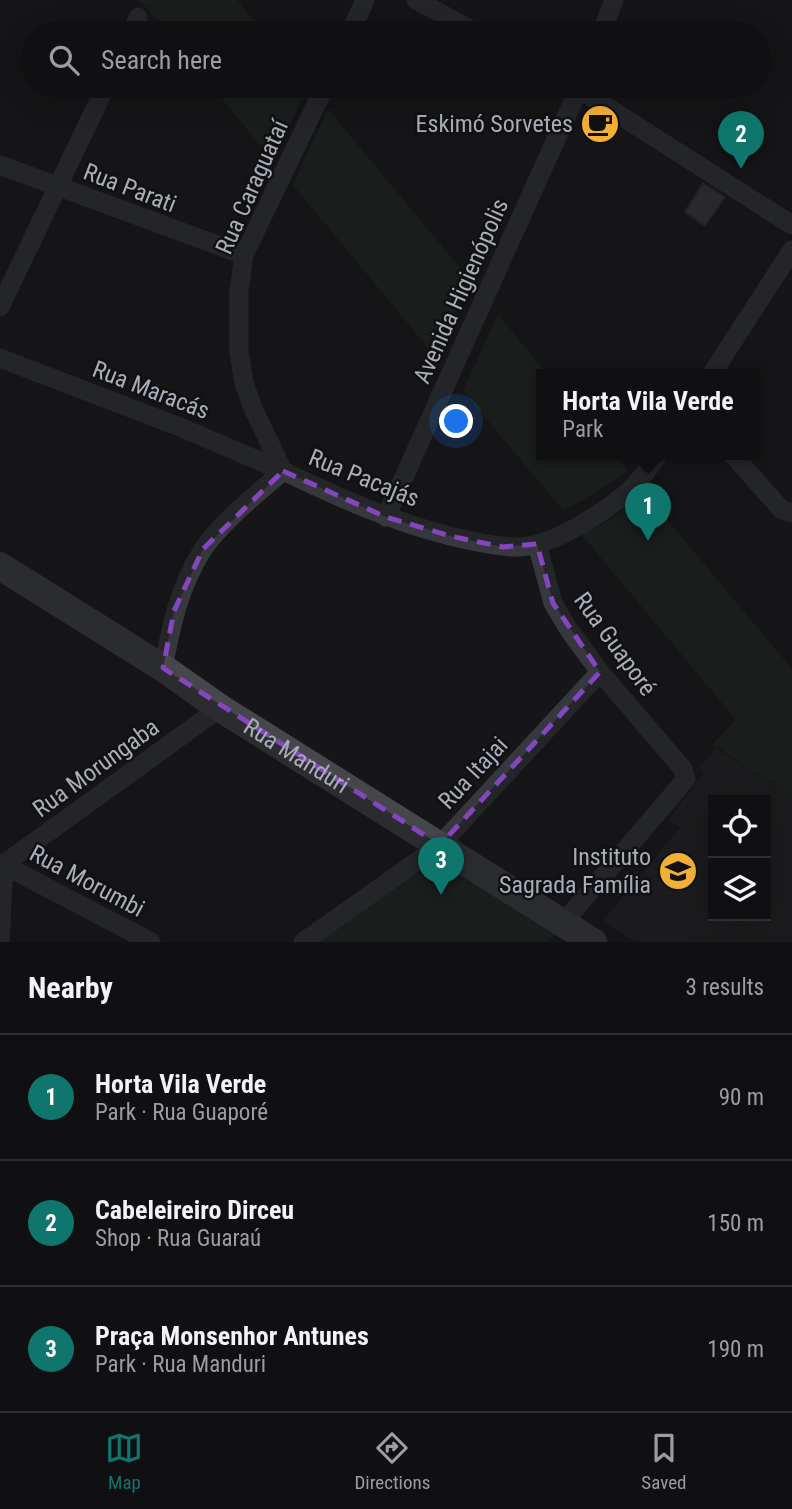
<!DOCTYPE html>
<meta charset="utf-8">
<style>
:root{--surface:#101012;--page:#19191b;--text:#f1f3f6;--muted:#9c9d9f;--line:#303032;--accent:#0f766e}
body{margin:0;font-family:"Roboto Condensed",sans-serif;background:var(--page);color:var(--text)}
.controls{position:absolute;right:21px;bottom:21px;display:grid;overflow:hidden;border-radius:0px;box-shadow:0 7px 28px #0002}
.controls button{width:63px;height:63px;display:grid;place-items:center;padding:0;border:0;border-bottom:2px solid var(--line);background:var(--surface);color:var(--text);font:35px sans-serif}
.you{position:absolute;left:457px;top:422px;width:24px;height:24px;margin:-18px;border:5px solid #fff;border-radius:50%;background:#1a73e8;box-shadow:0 0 0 10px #1a73e833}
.badge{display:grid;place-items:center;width:46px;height:46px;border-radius:50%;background:var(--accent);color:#fff;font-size:23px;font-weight:700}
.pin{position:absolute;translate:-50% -58px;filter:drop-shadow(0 2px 4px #0008)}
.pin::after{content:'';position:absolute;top:37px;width:24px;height:21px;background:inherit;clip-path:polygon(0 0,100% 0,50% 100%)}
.popup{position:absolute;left:536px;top:369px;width:224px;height:91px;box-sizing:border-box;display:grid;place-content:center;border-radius:0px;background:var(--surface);filter:drop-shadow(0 2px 5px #0005);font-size:23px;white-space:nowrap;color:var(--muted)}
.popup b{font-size:26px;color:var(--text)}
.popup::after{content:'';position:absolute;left:50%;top:100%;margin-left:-14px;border:14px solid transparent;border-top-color:var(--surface)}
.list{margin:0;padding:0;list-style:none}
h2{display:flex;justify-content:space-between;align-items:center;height:91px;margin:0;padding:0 28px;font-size:30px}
h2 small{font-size:23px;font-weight:400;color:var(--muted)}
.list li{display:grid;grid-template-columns:46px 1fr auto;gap:21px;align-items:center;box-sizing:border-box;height:126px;padding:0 28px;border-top:2px solid var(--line)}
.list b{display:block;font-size:26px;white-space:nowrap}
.list p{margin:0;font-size:23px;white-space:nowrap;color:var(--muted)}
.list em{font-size:23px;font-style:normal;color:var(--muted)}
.icon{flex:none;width:38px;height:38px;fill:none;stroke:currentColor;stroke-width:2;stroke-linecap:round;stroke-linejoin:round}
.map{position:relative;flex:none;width:792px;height:942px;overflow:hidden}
.search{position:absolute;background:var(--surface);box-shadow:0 7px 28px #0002;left:21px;right:21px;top:21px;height:77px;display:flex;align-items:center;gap:18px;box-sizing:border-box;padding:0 24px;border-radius:38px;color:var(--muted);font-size:26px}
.sheet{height:469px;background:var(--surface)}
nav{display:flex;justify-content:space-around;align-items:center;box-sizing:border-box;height:98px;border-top:2px solid var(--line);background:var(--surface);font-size:19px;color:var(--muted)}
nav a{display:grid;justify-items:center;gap:4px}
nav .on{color:var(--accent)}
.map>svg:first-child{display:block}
</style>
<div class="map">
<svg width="792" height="942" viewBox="0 0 792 942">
<rect width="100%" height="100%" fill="#161618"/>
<path fill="#222225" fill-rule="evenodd" d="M 716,748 L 792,799 L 792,942 L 636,942 L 603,921 L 680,827 L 668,820 L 704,773 L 699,768 ZM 713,800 L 766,800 L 766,916 L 713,916 Z"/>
<path fill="#1e261f" d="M 139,0 L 237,0 L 265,33 L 167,33 Z
M 211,86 L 308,86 L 273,160 Z
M 328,109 L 470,280 L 435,356 L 293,185 Z
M 498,314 L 548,375 L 541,375 L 541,455 L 615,455 L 628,471 L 585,499 L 563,510 L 463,391 Z
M 644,492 L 792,669 L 792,799 L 713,744 L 736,720 L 582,535 L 613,518 Z
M 438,859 L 556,933 L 546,942 L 316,942 Z"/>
<path fill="#404145" stroke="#303034" stroke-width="2" d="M 703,183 L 725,197 L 705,226 L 685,212 Z"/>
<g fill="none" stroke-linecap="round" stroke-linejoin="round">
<path stroke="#37383d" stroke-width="19" d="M 416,0 L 477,33
M 131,33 L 138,17
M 350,33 L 365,0
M 601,33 L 614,0
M 574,86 L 792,225
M 0,165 L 244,255
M 0,307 L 106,86
M 0,358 L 180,427 L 283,471
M 711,375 L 792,250
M 733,455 L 781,509 L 792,513
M 283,471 L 253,408 L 244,383 L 239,352 L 239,291 L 244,255 L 325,86
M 386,517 L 580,86
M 537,544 L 553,603 L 569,630 L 600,672 L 683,769 L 686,779 L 563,923
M 163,668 C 171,627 179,587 202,551 C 218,525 259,492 283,471 C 344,500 406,528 472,541 C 488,544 504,548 520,547 C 555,545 601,514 628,492 C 639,482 649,468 658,455
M 0,863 L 151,942
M 0,867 L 220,708
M 0,941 L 4,865
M 303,942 L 440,845 L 600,672"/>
<path stroke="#45474d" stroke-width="28" id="s1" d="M 0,566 L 163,668 L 220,708 L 593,942"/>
</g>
<path d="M0 0H792V942H0ZM 283,471 L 386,517 L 450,536 L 503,547 L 537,544 L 553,603 L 600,672 L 440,845 L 163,668 L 174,611 L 203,549 Z" fill="#161618" fill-opacity=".55" fill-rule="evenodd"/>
<path fill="none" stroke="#8446be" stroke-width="5" stroke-dasharray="14 9" stroke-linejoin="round" d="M 283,471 L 386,517 L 450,536 L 503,547 L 537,544 L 553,603 L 600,672 L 440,845 L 163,668 L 174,611 L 203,549 Z"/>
<defs>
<symbol id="cafe-disc" viewBox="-11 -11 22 22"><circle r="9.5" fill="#f2b134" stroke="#111113"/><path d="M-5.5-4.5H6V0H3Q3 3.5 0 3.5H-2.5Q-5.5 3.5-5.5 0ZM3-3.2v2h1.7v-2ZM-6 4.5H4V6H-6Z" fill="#111"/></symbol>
<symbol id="school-disc" viewBox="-11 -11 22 22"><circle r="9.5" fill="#f2b134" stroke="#111113"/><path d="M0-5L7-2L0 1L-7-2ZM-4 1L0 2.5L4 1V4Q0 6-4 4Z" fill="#111"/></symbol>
</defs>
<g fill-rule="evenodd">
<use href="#cafe-disc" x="578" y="102" width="44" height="44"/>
<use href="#school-disc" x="656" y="849" width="44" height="44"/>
</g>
<g text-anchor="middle" stroke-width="5" stroke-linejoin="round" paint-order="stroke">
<g font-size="24" fill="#a8adb8" stroke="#111113" text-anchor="end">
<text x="573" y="132">Eskimó Sorvetes</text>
<text x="651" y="865">Instituto<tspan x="651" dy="28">Sagrada Família</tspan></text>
</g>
<g font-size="24" fill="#a8adb8" stroke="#111113">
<text transform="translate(252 187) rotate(-66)" y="8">Rua Caraguataí</text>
<text transform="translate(130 188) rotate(21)" y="8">Rua Parati</text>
<text transform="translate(461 291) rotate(-66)" y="8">Avenida Higienópolis</text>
<text transform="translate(151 390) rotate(21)" y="8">Rua Maracás</text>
<text transform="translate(364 478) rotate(22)" y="8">Rua Pacajás</text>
<text transform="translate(615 644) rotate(54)" y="8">Rua Guaporé</text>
<text dy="8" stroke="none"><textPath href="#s1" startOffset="352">Rua Manduri</textPath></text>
<text transform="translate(96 768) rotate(-36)" y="8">Rua Morungaba</text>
<text transform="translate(473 773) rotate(-47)" y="8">Rua Itajai</text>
<text transform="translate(87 881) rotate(28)" y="8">Rua Morumbi</text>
</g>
</g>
</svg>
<div class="controls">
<button><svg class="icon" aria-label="locate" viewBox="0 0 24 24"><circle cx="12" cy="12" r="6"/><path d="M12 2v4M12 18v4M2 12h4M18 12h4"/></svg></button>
<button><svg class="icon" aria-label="layers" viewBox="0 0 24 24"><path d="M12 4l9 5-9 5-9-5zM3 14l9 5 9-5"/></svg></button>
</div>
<div class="you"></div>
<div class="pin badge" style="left:648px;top:541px">1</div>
<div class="popup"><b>Horta Vila Verde</b>Park</div>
<div class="pin badge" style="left:741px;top:169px">2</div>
<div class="pin badge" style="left:441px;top:895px">3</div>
<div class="search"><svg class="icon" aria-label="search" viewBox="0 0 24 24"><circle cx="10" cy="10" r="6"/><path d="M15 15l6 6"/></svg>Search here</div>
</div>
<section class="sheet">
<h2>Nearby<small>3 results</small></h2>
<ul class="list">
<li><span class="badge">1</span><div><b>Horta Vila Verde</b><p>Park · Rua Guaporé</p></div><em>90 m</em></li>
<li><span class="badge">2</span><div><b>Cabeleireiro Dirceu</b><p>Shop · Rua Guaraú</p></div><em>150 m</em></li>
<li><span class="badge">3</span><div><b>Praça Monsenhor Antunes</b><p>Park · Rua Manduri</p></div><em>190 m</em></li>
</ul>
</section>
<nav>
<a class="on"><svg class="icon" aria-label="map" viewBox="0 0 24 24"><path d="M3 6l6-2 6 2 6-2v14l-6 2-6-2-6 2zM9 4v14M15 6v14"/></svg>Map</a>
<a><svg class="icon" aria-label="directions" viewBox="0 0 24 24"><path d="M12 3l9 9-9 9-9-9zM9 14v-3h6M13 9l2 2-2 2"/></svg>Directions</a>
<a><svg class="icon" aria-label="saved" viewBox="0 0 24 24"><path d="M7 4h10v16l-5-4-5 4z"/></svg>Saved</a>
</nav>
